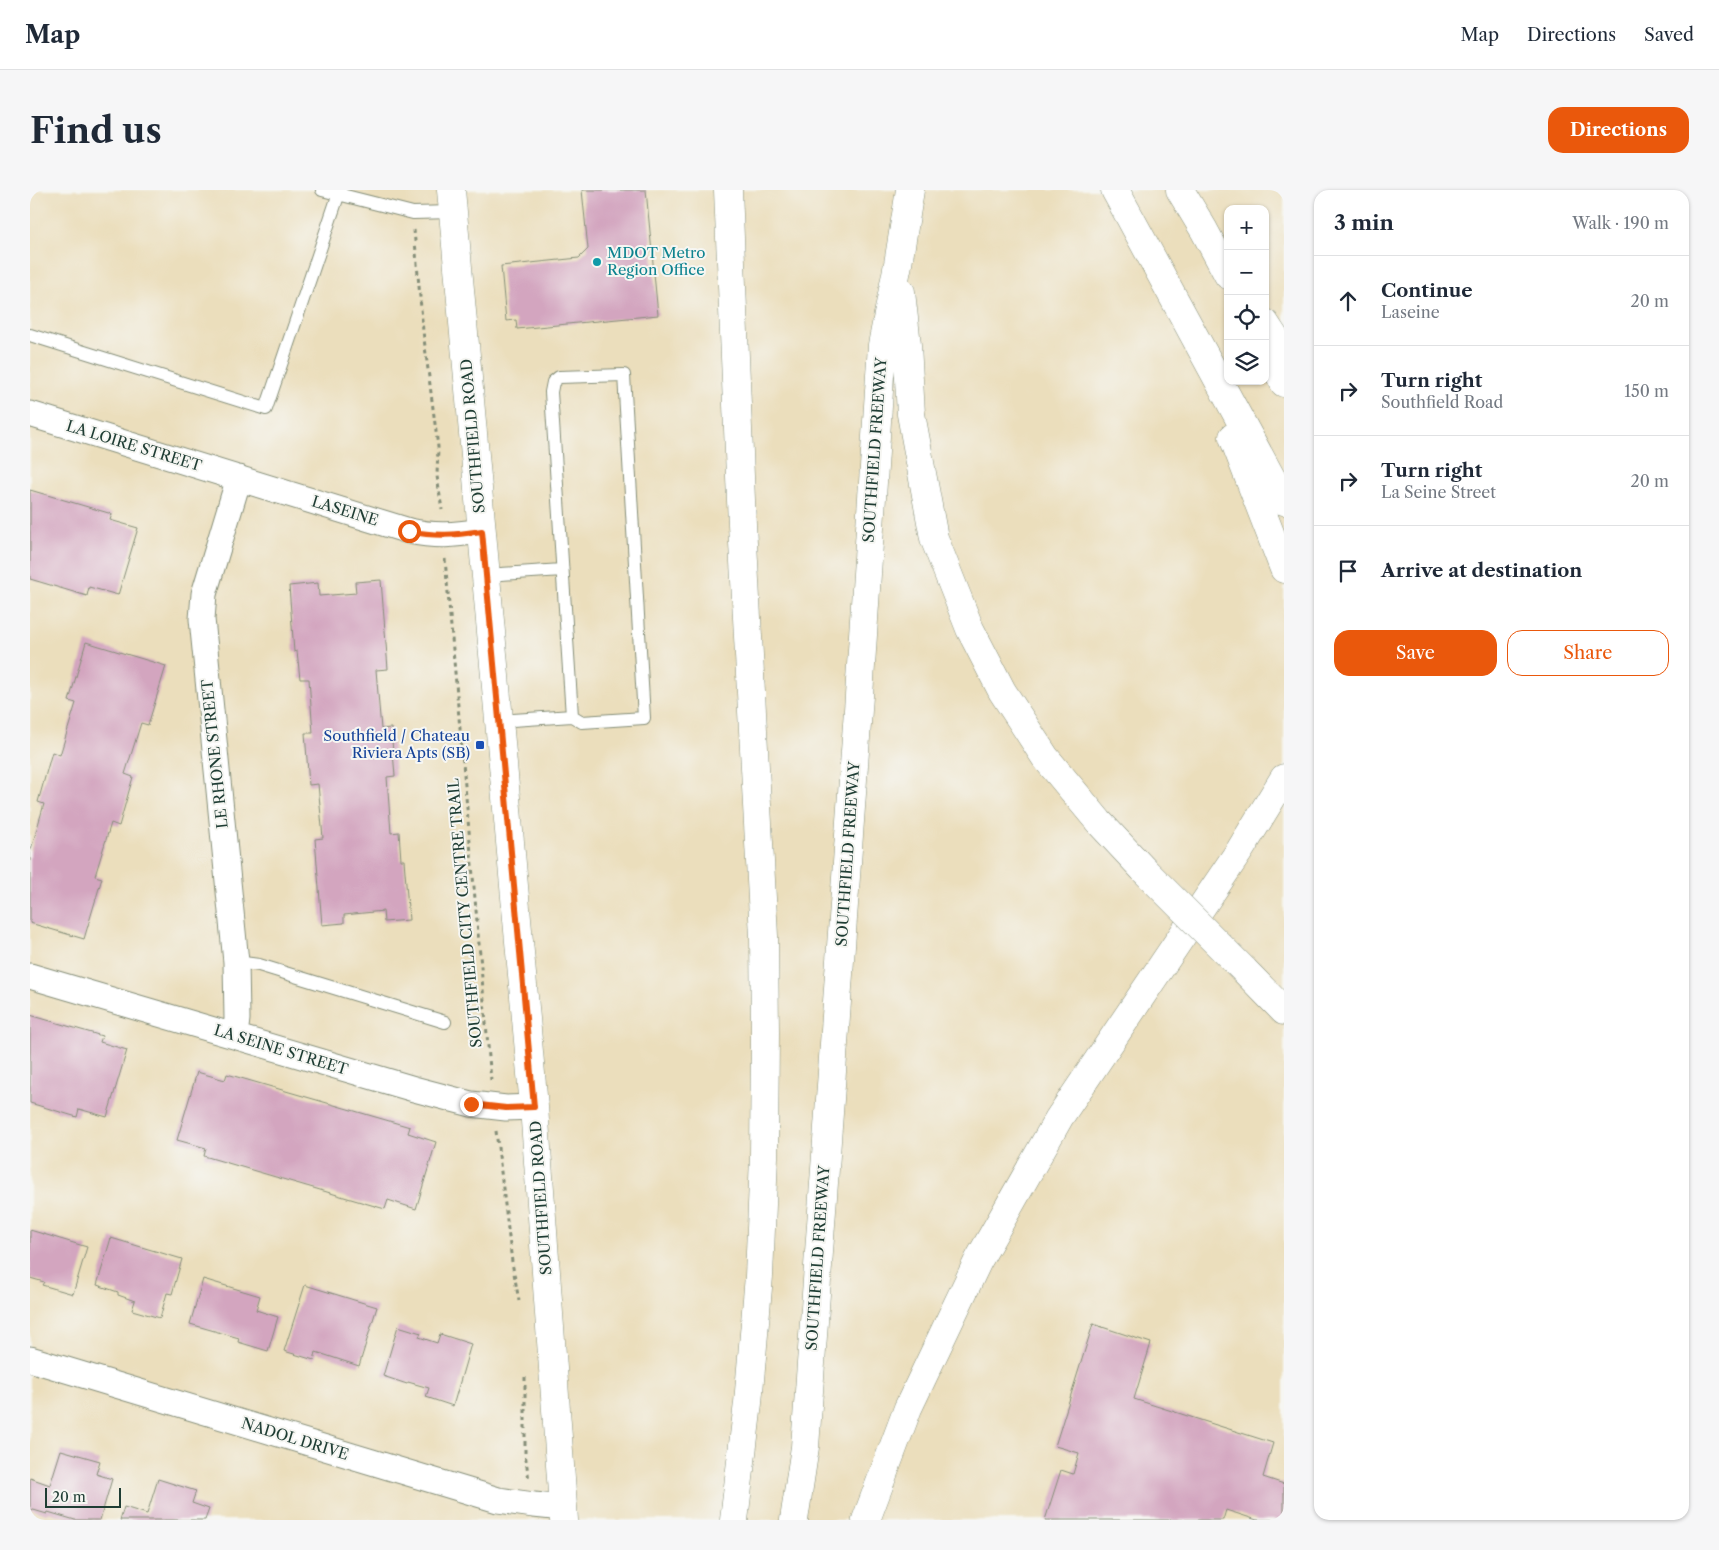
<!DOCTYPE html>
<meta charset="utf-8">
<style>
:root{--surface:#fff;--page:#f6f6f7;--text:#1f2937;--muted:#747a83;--line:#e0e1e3;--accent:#ea580c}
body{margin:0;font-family:"Libre Caslon Text",serif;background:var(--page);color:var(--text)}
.controls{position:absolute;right:15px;top:15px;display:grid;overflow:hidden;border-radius:10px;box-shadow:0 1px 4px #0004}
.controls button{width:45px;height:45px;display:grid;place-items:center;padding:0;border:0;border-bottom:1px solid var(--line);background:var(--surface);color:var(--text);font:25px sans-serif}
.scale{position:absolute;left:15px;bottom:12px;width:76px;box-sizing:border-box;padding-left:5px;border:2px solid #1f3d34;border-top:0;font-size:14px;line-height:18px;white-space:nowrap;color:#1f3d34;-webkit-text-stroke:4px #f6f6f2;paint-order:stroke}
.stop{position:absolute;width:15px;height:15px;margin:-11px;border:4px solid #ea580c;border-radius:50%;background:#fff}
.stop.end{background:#ea580c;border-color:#fff;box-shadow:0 1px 5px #0008}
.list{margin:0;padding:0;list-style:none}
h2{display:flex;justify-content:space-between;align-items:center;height:65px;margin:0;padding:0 20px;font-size:21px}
h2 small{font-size:16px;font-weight:400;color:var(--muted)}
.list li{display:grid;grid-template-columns:32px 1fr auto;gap:15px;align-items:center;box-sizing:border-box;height:90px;padding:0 20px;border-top:1px solid var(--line)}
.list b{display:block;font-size:19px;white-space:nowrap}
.list p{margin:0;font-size:16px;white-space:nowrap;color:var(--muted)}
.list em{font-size:16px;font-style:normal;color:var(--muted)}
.actions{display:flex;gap:10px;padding:15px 20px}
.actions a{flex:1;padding:11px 0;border:1px solid var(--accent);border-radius:15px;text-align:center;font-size:18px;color:var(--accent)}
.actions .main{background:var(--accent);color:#fff}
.icon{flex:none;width:28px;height:28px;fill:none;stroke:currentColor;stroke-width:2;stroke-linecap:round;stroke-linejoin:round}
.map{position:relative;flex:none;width:1254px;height:1330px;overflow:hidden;border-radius:15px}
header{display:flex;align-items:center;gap:30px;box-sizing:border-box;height:70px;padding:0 25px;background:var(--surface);border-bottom:1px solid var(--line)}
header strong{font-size:24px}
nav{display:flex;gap:28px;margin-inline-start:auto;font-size:18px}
.intro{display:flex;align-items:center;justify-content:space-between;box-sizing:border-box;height:120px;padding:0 30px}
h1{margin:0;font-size:35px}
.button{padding:12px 22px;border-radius:15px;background:var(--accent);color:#fff;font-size:18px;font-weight:700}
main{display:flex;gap:30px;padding:0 30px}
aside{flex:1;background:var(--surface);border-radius:15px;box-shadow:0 1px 4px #0004}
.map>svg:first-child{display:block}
</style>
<header>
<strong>Map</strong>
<nav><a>Map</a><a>Directions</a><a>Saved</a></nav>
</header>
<div class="intro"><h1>Find us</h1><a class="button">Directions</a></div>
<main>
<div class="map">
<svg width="1254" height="1330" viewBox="0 0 1254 1330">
<rect width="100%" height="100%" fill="#f6f6f2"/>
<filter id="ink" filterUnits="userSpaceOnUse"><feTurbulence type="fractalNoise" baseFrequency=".02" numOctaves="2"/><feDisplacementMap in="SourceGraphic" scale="10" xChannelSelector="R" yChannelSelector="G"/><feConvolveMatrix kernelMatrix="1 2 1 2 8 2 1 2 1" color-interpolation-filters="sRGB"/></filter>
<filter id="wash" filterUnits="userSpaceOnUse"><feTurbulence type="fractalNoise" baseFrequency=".0096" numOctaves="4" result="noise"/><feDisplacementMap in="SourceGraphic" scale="20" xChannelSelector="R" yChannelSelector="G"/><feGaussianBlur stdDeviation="1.12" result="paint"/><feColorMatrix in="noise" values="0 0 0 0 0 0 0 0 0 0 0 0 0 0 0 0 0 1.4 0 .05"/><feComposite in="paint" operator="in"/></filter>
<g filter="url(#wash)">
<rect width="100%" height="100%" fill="#ebdebc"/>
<g id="blocks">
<path fill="#d3a5bf" d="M 552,0 L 616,0 L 628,125 L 487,139 L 486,130 L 476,131 L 471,76 L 549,68 L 558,59 Z
M 0,300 L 82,324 L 80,330 L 108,338 L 88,405 L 59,397 L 57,406 L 0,389 Z
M 351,390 L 358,479 L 346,480 L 351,539 L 361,538 L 365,586 L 357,587 L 361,643 L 369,642 L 371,670 L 374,670 L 379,730 L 354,732 L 353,721 L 314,725 L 314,733 L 292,735 L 285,649 L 293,648 L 288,594 L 279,595 L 275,543 L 283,543 L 279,489 L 270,489 L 267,461 L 264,462 L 259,396 L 288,393 L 289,406 L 326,403 L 325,392 Z
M 56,452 L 136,476 L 118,535 L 111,533 L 95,584 L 103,587 L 89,636 L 81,633 L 65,686 L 72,688 L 54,749 L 0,733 L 0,663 L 14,614 L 8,612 L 22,562 L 30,565 L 46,513 L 39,511 Z
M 0,825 L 72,846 L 70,852 L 97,860 L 77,927 L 49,919 L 47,927 L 0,913 Z
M 167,882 L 195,890 L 197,884 L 380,937 L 378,943 L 406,952 L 386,1019 L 358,1010 L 355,1019 L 174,966 L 176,958 L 147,950 Z
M 0,1040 L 57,1057 L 43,1104 L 12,1095 L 14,1092 L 0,1088 Z
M 81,1048 L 152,1069 L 142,1104 L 137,1103 L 130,1128 L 102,1120 L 105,1111 L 88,1105 L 88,1102 L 67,1095 Z
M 173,1089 L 230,1106 L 226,1120 L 248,1127 L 238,1161 L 208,1152 L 209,1148 L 160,1134 Z
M 275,1095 L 347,1117 L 329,1176 L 286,1162 L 284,1170 L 254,1161 Z
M 1063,1134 L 1121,1153 L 1104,1209 L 1243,1253 L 1233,1287 L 1254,1294 L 1254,1330 L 1227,1330 L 1196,1320 L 1193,1330 L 1015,1330 L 1031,1280 L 1043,1284 L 1049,1263 L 1025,1256 Z
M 368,1136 L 391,1143 L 389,1147 L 407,1153 L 410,1144 L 441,1154 L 423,1216 L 396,1207 L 399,1198 L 378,1192 L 377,1194 L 353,1186 Z
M 31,1260 L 70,1271 L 66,1284 L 82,1289 L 70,1330 L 45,1330 L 18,1322 L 17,1324 L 0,1319 L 0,1288 L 20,1295 Z
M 128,1289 L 166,1301 L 162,1313 L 179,1319 L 175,1330 L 90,1330 L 94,1317 L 117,1324 Z"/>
</g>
</g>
<g filter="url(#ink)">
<use href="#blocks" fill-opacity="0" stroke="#858e78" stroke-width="1"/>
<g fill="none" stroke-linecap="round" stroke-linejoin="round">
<defs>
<path id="service" d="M 292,0 L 383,23 L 423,22
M 0,145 L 236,219 L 310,0
M 455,385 L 532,380
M 469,531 L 542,526 L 521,202 L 523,192 L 529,187 L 594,185 L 614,528 L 552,532 L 542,526
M 206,772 L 229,775 L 415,832"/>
<path id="minor" d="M 0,224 L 379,341 C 407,347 424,345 451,341
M 0,786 L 384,899 L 441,914 L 476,918 L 504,917
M 205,846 L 207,829 L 206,772 L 172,429 L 174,404 L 209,288
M 0,1169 L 468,1310 L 504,1315 L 533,1318"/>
<path id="secondary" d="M 421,0 L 504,917 L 534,1330"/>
<path id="motorway" d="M 698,0 L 712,334 L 734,746 L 735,842 L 734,967 L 729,1086 L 718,1213 L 704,1330
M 1085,0 L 1254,311
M 1150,0 L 1174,40 L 1198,85
M 871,102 L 877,155 L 881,224 L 904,348 L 940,439 L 972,501 L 1015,567 L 1069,632 L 1115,681
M 1235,133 L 1254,162
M 1235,157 L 1254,193
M 1203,247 L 1254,379
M 1213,779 L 1254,821
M 764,1330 L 775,1257 L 829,506 L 852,155 L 868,74 L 880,0
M 836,1330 L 878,1218 L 948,1071 L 1029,928 L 1210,660 L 1254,588"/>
</defs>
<use href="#service" stroke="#858e78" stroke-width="14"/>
<use href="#minor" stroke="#858e78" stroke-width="27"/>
<use href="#secondary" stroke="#858e78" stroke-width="29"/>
<use href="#motorway" stroke="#858e78" stroke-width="29"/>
<path stroke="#858e78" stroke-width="3" stroke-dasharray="4 4" stroke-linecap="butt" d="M 384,40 L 393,141 L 408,257 L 407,286 L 412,320
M 415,369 L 461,890
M 466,941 L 482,1072 L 489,1111
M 495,1187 L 495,1263 L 499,1290"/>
<use href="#service" stroke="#fff" stroke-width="12"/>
<use href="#minor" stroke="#fff" stroke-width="25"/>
<use href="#secondary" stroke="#fff" stroke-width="28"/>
<use href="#motorway" stroke="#fff" stroke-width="28"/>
<defs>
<path id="motorway-bridge" d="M 1115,681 L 1213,779"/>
</defs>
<use href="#motorway-bridge" stroke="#858e78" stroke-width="29" stroke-linecap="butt"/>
<use href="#motorway-bridge" stroke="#fff" stroke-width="28"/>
</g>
</g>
<g fill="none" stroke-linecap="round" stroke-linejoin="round" filter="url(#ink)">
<path stroke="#ea580c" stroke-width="6" d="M 379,341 C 407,347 424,345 452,341 L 504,917 L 476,918 L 441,914"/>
</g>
<circle fill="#0f9aa8" stroke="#f6f6f2" stroke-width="2" cx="567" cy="72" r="5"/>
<rect fill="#1a4fb4" stroke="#f6f6f2" stroke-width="2" x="445" y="550" width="10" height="10" rx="2.5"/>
<g text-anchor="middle" stroke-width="4" stroke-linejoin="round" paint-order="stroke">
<g font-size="15" fill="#0d838f" stroke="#f6f6f2" text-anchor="start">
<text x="577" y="68">MDOT Metro<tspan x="577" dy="17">Region Office</tspan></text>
</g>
<g font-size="15" fill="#1f3d34" stroke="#f6f6f2">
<text transform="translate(443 246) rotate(-95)" y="5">SOUTHFIELD ROAD</text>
<text transform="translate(104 256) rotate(17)" y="5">LA LOIRE STREET</text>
<text transform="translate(845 260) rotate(-86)" y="5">SOUTHFIELD FREEWAY</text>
<text transform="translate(315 321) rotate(17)" y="5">LASEINE</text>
<text transform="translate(185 564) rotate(-96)" y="5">LE RHONE STREET</text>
<text transform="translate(818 664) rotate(-86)" y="5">SOUTHFIELD FREEWAY</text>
<text transform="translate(435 723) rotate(-95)" y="5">SOUTHFIELD CITY CENTRE TRAIL</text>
<text transform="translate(251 860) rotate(17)" y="5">LA SEINE STREET</text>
<text transform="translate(511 1008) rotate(-94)" y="5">SOUTHFIELD ROAD</text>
<text transform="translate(788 1068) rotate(-86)" y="5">SOUTHFIELD FREEWAY</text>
<text transform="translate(265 1249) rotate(17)" y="5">NADOL DRIVE</text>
</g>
<g font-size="15" fill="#164399" stroke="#f6f6f2" text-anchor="end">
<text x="440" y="551">Southfield / Chateau<tspan x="440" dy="17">Riviera Apts (SB)</tspan></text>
</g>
</g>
</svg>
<div class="controls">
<button>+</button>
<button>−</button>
<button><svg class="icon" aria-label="locate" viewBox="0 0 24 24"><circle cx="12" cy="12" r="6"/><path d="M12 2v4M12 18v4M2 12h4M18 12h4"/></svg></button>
<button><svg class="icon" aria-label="layers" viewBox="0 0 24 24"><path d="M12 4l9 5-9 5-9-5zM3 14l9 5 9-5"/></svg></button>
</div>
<div class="scale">20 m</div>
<div class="stop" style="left:379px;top:341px"></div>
<div class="stop end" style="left:441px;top:914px"></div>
</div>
<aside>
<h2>3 min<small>Walk · 190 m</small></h2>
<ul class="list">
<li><svg class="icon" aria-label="ahead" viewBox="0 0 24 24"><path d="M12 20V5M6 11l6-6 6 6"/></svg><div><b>Continue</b><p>Laseine</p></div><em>20 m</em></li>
<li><svg class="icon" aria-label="right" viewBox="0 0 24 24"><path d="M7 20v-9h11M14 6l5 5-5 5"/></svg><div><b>Turn right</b><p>Southfield Road</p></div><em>150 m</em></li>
<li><svg class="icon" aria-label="right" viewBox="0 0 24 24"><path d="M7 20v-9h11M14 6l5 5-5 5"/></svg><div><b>Turn right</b><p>La Seine Street</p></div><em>20 m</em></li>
<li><svg class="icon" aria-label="arrive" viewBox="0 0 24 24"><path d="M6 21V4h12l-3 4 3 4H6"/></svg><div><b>Arrive at destination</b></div></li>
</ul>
<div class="actions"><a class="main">Save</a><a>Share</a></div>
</aside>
</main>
